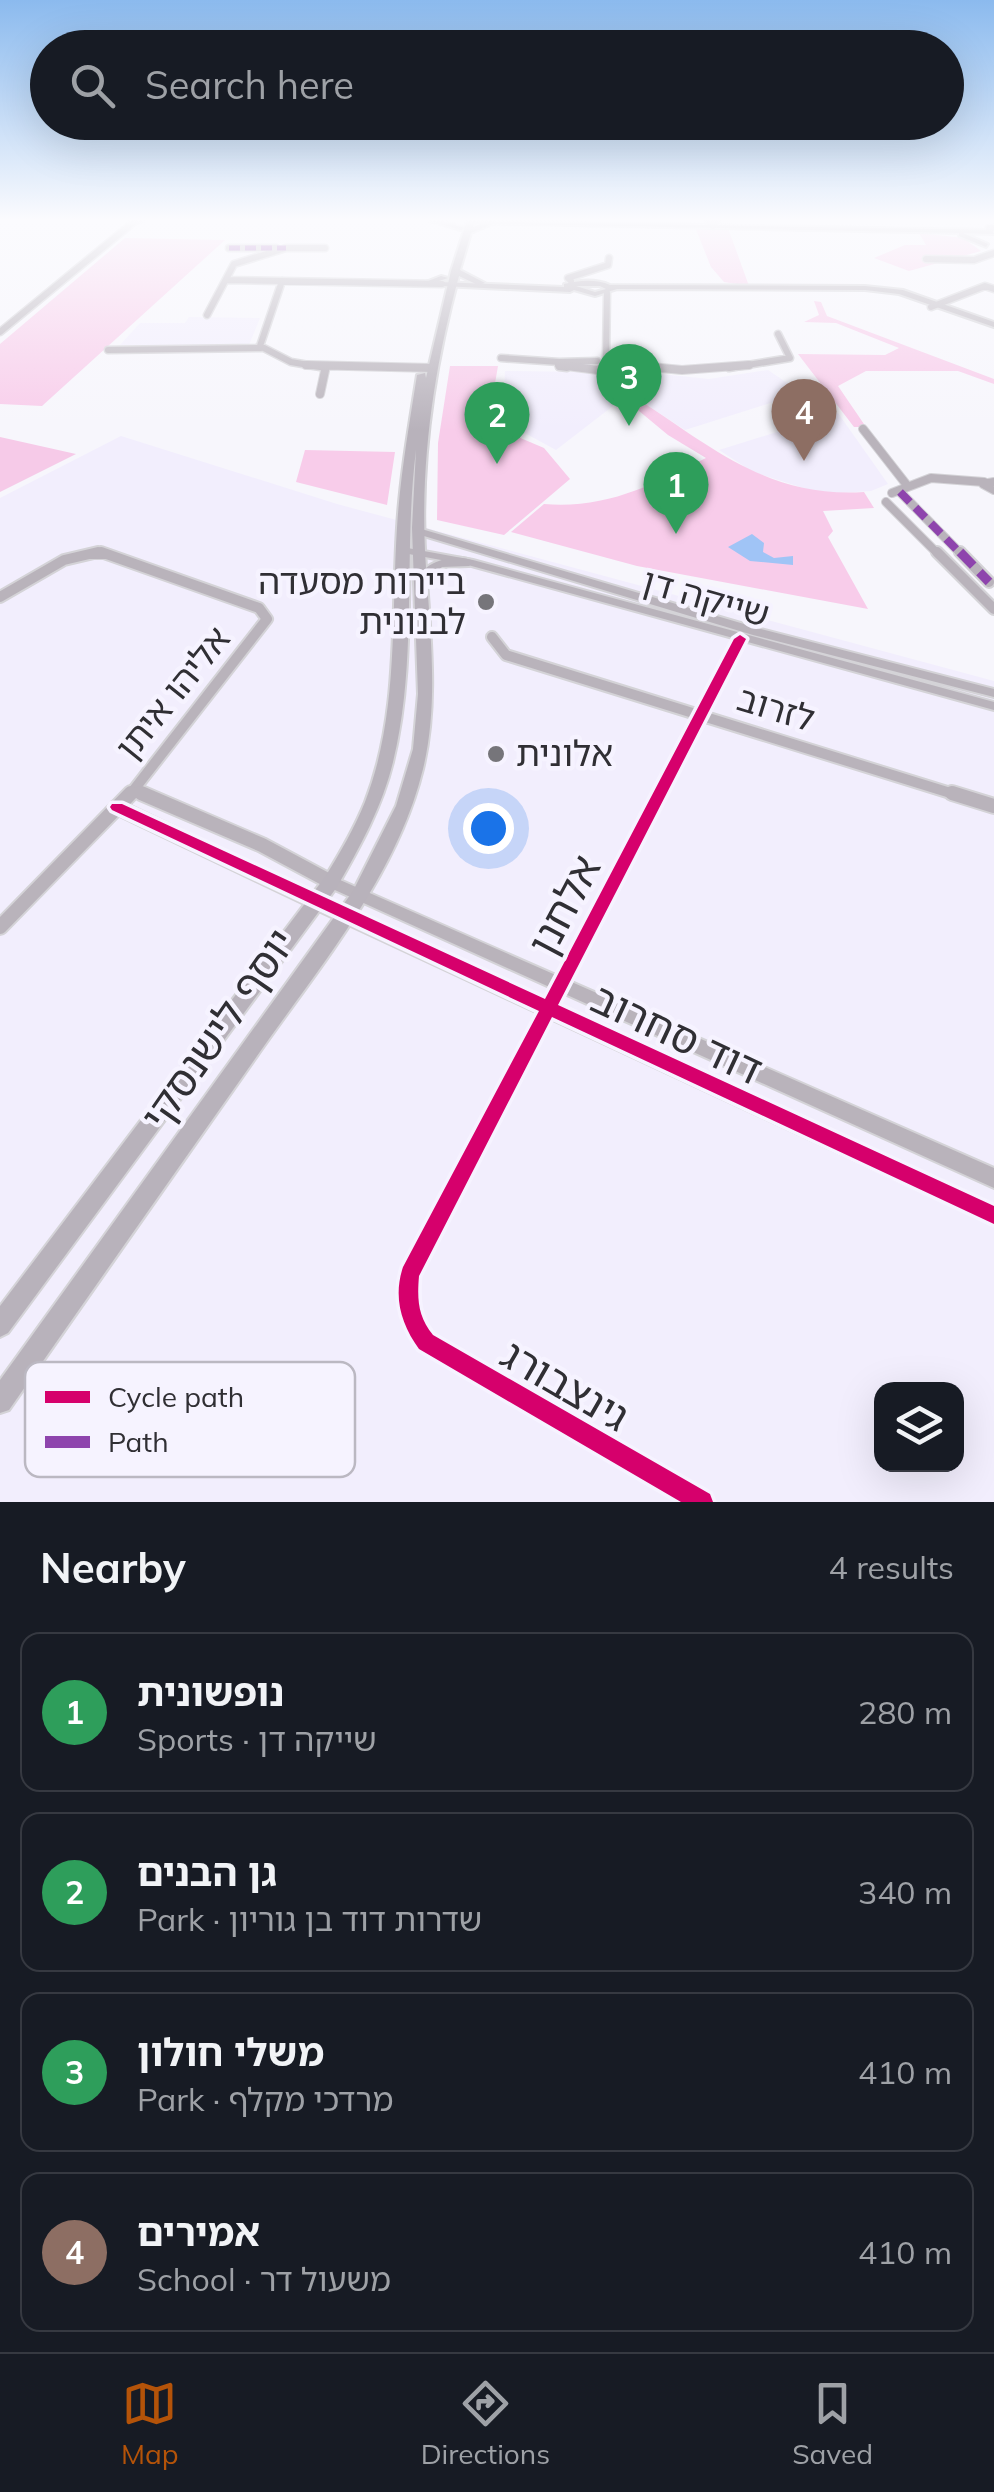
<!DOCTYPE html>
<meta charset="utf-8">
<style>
:root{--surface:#171b24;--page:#20242c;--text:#f1f3f6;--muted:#9ea1a6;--line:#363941;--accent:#b45309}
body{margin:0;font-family:Mulish,"Noto Sans Hebrew",sans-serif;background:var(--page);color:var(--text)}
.controls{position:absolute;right:30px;bottom:30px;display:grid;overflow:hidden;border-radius:20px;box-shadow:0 10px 40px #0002}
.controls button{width:90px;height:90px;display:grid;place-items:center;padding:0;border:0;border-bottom:2px solid var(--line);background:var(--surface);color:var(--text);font:50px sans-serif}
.you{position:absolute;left:488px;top:828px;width:35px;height:35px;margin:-25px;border:8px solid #fff;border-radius:50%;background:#1a73e8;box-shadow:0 0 0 15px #1a73e833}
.badge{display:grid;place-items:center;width:65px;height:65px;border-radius:50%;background:var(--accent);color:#fff;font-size:32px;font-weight:700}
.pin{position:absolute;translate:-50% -82px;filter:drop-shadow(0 2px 5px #0008)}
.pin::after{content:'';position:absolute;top:52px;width:35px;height:30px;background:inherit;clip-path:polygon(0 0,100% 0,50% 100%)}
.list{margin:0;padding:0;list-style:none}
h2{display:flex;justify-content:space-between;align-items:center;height:130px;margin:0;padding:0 40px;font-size:42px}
h2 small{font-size:32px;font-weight:400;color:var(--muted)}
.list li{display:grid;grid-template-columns:65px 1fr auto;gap:30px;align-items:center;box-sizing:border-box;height:160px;margin:0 20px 20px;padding:0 20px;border:2px solid var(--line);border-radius:20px}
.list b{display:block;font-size:38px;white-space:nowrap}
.list p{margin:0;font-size:32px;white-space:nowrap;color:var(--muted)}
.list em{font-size:32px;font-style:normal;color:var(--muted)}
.icon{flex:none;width:55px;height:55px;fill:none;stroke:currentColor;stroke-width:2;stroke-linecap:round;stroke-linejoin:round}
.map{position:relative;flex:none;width:994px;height:1502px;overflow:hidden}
.search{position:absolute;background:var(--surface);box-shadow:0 10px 40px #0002;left:30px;right:30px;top:30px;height:110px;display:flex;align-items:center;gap:25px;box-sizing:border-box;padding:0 35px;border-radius:55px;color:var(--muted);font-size:38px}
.sheet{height:850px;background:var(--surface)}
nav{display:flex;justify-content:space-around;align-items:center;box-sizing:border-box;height:140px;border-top:2px solid var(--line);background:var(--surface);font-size:28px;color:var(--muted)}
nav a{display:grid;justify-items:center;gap:5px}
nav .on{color:var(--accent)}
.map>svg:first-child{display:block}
</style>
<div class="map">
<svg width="994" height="1502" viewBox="0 0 994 1502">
<rect width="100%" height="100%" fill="#f7f6fc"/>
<path fill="#f2eefd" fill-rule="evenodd" d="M 189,317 L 260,318 L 249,345 L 120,345 L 140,323 L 185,323 Z
M 768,370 L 802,393 L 685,430 L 641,401 L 638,391 L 651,373 L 709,379 Z
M 505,371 L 592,372 L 622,399 L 556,450 L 521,431 L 503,408 Z
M 838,413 L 888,484 L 871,491 L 822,494 L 753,472 L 719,450 Z
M 121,436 L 337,504 L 994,681 L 994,1502 L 0,1502 L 0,498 ZM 882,1390 L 956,1390 L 956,1464 L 882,1464 Z"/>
<path fill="#f8ccea" d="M 695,227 L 728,228 L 749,286 L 724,282 L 711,267 Z
M 919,233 L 963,238 L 981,251 L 909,271 L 874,258 L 905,245 L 926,245 Z
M 125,238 L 225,240 L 42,406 L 0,404 L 0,344 Z
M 814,301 L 821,302 L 827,316 L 994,379 L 994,384 L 958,371 L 866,371 L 838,386 L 866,427 L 854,427 L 798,354 L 885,355 L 899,348 L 836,323 L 804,322 L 819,315 Z
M 450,366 L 498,366 L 490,412 L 511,434 L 544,448 L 570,479 L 504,535 L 437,520 L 438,443 Z
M 613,368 L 651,373 L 638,390 L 641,401 C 715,450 771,498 864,492 L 874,508 L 823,511 L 833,531 L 828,537 L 868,609 L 637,566 L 511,532 L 544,504 C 607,509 652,485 706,458 L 668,435 L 592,372 Z
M 305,450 L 395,452 L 387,505 L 296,482 Z"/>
<path fill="#f6cae8" d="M 0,437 L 76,454 L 0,492 Z"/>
<path fill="#a0c4f6" d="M 752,534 L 764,543 L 763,552 L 774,558 L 793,556 L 793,565 L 750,561 L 728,547 Z"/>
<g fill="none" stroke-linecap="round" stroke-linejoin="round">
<defs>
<path id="minor-far4" d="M 708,221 L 713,226 L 717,221
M 989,228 L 994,228
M 229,248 L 276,248
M 926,259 L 974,260 L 994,253
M 227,280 L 442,284
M 282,281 L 260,346 L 291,362 L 326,368
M 571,281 L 568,278 L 608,265 L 609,258
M 931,307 L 985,286 L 994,289
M 207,315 L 234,264 L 286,248 L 325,248
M 0,332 L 135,221
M 108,350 L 261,348
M 501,358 L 559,362
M 606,358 L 607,293
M 614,363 L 653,368
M 567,368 L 559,367 L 559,362 L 597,361
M 729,368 L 790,358 L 778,334"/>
<path id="minor-far3" d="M 306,365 L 433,368
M 559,365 L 598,370 L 605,366
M 630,365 L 682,370 L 749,365
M 320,394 L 326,366
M 863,429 L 906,484
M 994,482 L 983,484 L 994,490
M 900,492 L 962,555
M 892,493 L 931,478 L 984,482
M 886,502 L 939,555
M 87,555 L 108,555"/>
<path id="minor-far2" d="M 101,552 L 259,608 L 267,619 L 129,796
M 937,552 L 994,609
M 960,552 L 989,582
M 0,597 L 64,560 L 98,552
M 492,637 L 506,655 L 960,796
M 134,790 L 147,796
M 659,796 L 740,639"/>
<path id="minor-far1" d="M 141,793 L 262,845 L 331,882
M 952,793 L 994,806
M 117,807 L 316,902
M 0,927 L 131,793
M 498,1105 L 660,793"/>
<path id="minor" d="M 499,1103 L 410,1274 C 407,1301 410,1320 426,1342 L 702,1502"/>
<path id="tertiary" d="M 468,221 L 992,230 L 994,234 L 963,233 L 988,244 L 986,247 L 959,236 L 959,233 L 471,223 Z
M 439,282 L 564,287 L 564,284 C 579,280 597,279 610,285 L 865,286 L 903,290 L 994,322 L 994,327 L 899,294 L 865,290 L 617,289 L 595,296 L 574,290 L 570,292 L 442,286 L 439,286 ZM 576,286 L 600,286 L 606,289 L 595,292 Z
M 418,528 L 761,629 L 994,689 L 994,697 L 753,635 L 414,533 L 414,529 Z
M 402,547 L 473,560 L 994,702 L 994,710 L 468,565 L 398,552 L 398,548 Z
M 331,876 L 994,1168 L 994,1188 L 326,886 L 323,882 L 326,878 Z
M 316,896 L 994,1205 L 994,1225 L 310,907 L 308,902 L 310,897 Z"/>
<path id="secondary" d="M 133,221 L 143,221 L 127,227 L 127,223 Z
M 430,221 L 442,221 L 465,228 L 461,230 Z
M 467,221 L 475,221 L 473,227 L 489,221 L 497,222 L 471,233 L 460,270 L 485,283 L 478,285 L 459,276 C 433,371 419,469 426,568 C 438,558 462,554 475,562 L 469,566 L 442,567 L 427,580 C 431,642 438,707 423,769 C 397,876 319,967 257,1056 C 174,1174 91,1292 9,1410 L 0,1413 L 0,1380 L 353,891 L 396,806 L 413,749 L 418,694 L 412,528 L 416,450 C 403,553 418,660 393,762 C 382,807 360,847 337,887 L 8,1333 L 0,1337 L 0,1306 L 325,877 C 340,853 354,829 365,802 C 399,714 391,620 397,528 C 400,477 409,426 417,375 L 425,373 L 426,378 L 451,271 Z
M 441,276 L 448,278 L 427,285 L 423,283 Z"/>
</defs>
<use href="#minor-far4" stroke="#d4d3d7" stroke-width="9"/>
<use href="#minor-far3" stroke="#d4d3d7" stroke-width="10"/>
<use href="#minor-far2" stroke="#d4d3d7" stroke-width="14"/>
<use href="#minor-far1" stroke="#d4d3d7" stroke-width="18"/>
<use href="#minor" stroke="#d4d3d7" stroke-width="21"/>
<use href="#tertiary" stroke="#d4d3d7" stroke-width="4"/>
<use href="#secondary" stroke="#d4d3d7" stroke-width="4"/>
<use href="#minor-far4" stroke="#b9b3bb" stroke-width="6"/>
<use href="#minor-far3" stroke="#b9b3bb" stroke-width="8"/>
<use href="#minor-far2" stroke="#b9b3bb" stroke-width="10"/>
<use href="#minor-far1" stroke="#b9b3bb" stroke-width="14"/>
<use href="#minor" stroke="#b9b3bb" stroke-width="18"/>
<use href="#tertiary" fill="#b9b3bb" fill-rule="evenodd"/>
<use href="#secondary" fill="#b8b2bb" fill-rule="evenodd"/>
<path stroke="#8e44ad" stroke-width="5" stroke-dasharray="11 5" stroke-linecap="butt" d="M 229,248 L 286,248"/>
<path stroke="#8e44ad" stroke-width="8" stroke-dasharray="14 8" stroke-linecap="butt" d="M 900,492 L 962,555"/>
<path stroke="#8e44ad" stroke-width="9" stroke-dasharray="19 9" stroke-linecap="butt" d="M 960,552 L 989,582"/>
<defs>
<path id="cycleway" d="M 740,635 L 746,639 L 558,1005 L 994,1206 L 994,1224 L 552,1017 L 419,1276 C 417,1300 418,1316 433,1335 L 710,1494 L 713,1502 L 681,1502 L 419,1349 C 401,1324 393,1297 403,1267 L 539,1011 L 112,810 L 110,807 L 112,804 L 122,804 L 545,999 L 734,639 Z"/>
</defs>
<use href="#cycleway" stroke="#f6f3ff" stroke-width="7"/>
<use href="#cycleway" fill="#d6006c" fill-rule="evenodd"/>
</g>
<linearGradient id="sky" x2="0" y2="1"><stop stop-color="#8bbaee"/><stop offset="0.51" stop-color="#fbfbfe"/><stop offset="1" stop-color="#fbfbfe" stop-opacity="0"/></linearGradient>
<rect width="994" height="431" fill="url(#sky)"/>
<g fill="#76757a" stroke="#f6f3ff" stroke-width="4">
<circle cx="486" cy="602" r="10"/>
<circle cx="496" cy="754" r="10"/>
</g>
<g text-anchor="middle" stroke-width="9" stroke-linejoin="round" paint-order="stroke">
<g font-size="35" fill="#302f34" stroke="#f6f3ff" text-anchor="end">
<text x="466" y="594">ביירות מסעדה<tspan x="466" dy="40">לבנונית</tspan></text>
<text x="516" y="766" text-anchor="start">אלונית</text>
</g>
<g font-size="35" fill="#302f34" stroke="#f6f3ff">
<text transform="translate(706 598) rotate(16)" y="12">שייקה דן</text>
<text transform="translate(173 693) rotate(-51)" y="12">אליהו איתן</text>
<text transform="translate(776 709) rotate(17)" y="12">לזרוב</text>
</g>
<g font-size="42" fill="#302f34" stroke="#f6f3ff">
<text transform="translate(564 905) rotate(-62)" y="15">אלחנן</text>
<text transform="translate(218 1029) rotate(-55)" y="15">יוסף לישנסקי</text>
<text transform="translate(677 1034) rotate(25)" y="15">דוד סחרוב</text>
<text transform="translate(565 1385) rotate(30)" y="15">גינצבורג</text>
</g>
</g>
<rect x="25" y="1362" width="330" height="115" rx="15" fill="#f6f3ff" stroke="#bbb8c2" stroke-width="2.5"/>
<rect x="45" y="1391" width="45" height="12" fill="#d6006c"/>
<rect x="45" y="1436" width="45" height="12" fill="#8e44ad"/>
<g font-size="28" fill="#302f34">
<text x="108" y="1407">Cycle path</text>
<text x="108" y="1452">Path</text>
</g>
</svg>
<div class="controls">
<button><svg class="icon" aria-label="layers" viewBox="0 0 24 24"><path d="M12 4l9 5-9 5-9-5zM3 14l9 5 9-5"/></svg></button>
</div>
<div class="you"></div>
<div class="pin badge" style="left:676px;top:534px;background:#2e9e5b">1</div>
<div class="pin badge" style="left:497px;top:464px;background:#2e9e5b">2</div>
<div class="pin badge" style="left:629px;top:426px;background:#2e9e5b">3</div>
<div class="pin badge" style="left:804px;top:461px;background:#8d6e63">4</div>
<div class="search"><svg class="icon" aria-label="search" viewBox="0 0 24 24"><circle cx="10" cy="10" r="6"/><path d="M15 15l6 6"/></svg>Search here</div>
</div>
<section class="sheet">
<h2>Nearby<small>4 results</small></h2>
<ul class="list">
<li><span class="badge" style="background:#2e9e5b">1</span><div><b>נופשונית</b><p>Sports · שייקה דן</p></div><em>280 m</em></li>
<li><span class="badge" style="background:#2e9e5b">2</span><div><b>גן הבנים</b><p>Park · שדרות דוד בן גוריון</p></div><em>340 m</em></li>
<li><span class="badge" style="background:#2e9e5b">3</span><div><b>משלי חולון</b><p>Park · מרדכי מקלף</p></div><em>410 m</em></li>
<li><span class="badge" style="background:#8d6e63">4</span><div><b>אמירים</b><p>School · משעול דר</p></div><em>410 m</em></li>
</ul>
</section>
<nav>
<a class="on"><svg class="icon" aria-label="map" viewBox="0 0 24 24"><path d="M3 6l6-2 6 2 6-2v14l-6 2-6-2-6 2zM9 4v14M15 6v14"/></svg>Map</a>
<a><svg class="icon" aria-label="directions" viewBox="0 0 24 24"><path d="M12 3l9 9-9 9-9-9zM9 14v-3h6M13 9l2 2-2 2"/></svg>Directions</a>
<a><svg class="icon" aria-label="saved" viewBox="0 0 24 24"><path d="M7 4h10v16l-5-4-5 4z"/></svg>Saved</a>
</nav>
